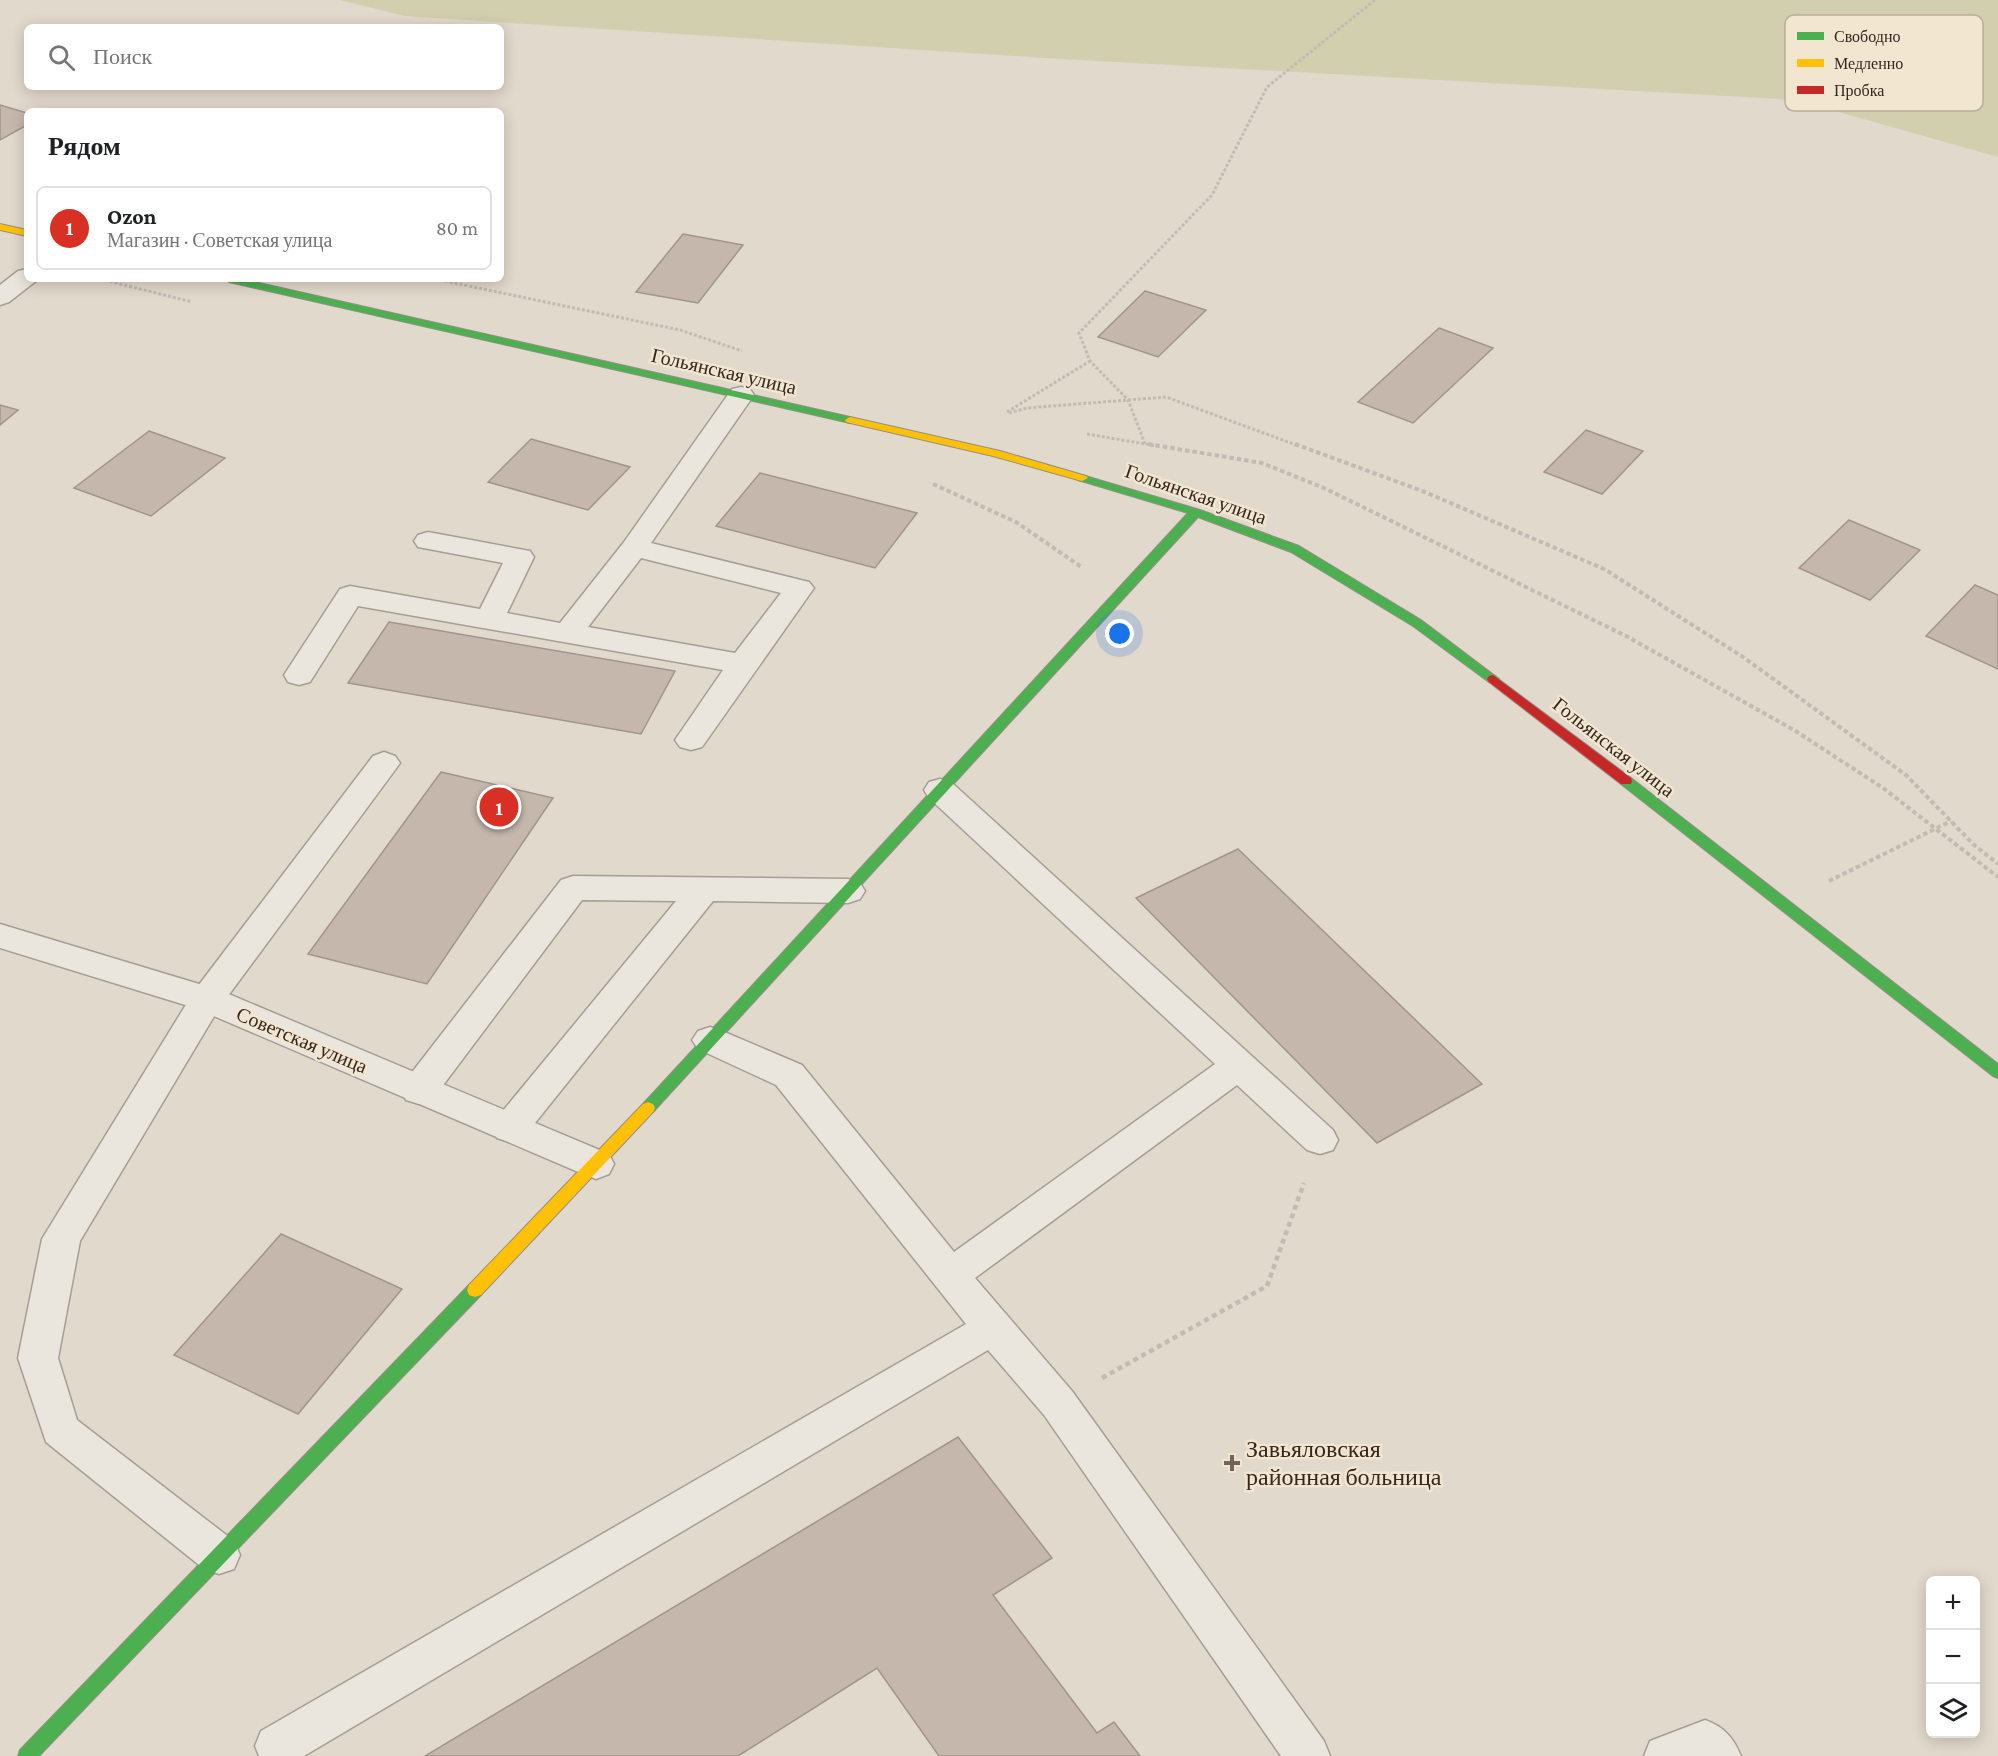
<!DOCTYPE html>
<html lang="ru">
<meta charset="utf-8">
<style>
:root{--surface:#fff;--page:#f6f6f6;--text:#202124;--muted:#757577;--line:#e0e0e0;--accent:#d93025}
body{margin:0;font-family:"Crimson Pro",serif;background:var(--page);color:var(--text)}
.controls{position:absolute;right:18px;bottom:18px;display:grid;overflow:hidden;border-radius:9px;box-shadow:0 3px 15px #0003}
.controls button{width:54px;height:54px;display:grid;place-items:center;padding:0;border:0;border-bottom:2px solid var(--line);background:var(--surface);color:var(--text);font:30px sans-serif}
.you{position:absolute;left:1120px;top:634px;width:21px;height:21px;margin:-15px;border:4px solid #fff;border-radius:50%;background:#1a73e8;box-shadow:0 0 0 9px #1a73e833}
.badge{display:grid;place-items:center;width:39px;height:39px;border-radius:50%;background:var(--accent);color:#fff;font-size:20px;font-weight:700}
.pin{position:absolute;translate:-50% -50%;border:3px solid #fff;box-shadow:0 2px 6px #0006}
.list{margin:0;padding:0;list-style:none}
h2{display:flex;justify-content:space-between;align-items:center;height:78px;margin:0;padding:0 24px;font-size:26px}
h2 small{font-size:20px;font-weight:400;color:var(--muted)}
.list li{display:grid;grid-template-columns:39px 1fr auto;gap:18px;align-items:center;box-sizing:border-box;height:84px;margin:0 12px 12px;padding:0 12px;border:2px solid var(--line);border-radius:9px}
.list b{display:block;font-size:22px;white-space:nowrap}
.list p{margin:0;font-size:20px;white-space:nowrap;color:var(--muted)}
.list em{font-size:20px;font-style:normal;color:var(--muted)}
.icon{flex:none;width:33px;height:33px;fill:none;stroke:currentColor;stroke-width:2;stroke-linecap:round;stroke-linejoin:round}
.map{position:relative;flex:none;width:1998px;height:1756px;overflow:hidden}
.search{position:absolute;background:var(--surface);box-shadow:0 3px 15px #0003;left:24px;top:24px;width:480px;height:66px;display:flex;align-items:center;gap:15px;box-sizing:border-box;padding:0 21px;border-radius:9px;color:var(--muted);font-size:22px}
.panel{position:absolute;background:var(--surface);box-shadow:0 3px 15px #0003;left:24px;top:108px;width:480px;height:174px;border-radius:9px}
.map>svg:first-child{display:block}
</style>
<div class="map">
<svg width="1998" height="1756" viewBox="0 0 1998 1756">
<rect width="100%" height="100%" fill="#e1d9cb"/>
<path fill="#d2cfae" d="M 340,0 L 1998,0 L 1998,157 L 1796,100 L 1045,58 L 405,16 Z"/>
<path fill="#c5b7ac" stroke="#a1958b" stroke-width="1.5" d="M 0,105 L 27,113 L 27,125 L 0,140 Z
M 683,234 L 743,245 L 698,303 L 636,292 Z
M 1145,291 L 1206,310 L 1158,357 L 1098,337 Z
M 1439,328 L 1493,348 L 1413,423 L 1358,402 Z
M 0,405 L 18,410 L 0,425 Z
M 1586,430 L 1643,451 L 1602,494 L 1544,472 Z
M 149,431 L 225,458 L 151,516 L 74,488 Z
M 531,439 L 630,467 L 588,510 L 488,482 Z
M 760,473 L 917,513 L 875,568 L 716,526 Z
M 1849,520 L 1920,550 L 1870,600 L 1799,568 Z
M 1975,585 L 1998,595 L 1998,669 L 1926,636 Z
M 389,622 L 675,671 L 641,734 L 348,683 Z
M 441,772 L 553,798 L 427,984 L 308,954 Z
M 1238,849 L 1482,1084 L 1377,1143 L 1136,898 Z
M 281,1234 L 402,1289 L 298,1414 L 174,1355 Z
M 958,1437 L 1052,1558 L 993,1595 L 1097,1733 L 1114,1722 L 1140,1756 L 939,1756 L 877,1668 L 738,1756 L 425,1756 Z"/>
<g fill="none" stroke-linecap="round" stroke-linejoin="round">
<defs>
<path id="lane" d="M 27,269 L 27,279 L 37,279 L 36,281 L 9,302 L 0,305 L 0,285 L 18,271 Z
M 741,387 L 750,389 L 754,395 L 651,543 L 809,582 L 814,588 L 702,747 L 691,750 L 680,747 L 675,740 L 723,670 L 358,606 L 310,682 L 299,685 L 288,682 L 284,675 L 340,589 L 350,586 L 480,609 L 503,563 L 418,547 L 414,541 L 418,535 L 428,532 L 530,551 L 534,557 L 507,613 L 560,623 L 624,542 L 732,389 ZM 641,558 L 781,593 L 735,653 L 588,627 Z
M 384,752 L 395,756 L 400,763 L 395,770 L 219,1008 L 80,1241 L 58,1358 L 77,1420 L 234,1541 L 240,1555 L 234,1569 L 219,1574 L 204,1569 L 46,1442 L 18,1358 L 42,1239 L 195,990 L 373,756 Z
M 940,779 L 951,782 L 1333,1130 L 1338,1140 L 1333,1150 L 1320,1154 L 1307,1150 L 1237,1085 L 975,1278 L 1072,1391 L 1324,1741 L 1330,1756 L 1281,1756 L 1044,1415 L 988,1350 L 304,1756 L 259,1756 L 255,1746 L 261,1731 L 966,1324 L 776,1085 L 698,1049 L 692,1040 L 698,1031 L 710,1027 L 722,1031 L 802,1065 L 954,1252 L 1215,1064 L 929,798 L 924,790 L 929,782 Z
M 573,876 L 848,879 L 860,883 L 865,891 L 860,899 L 848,903 L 713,901 L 523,1138 L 510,1142 L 497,1138 L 492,1128 L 497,1118 L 676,901 L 582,900 L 432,1100 L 419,1104 L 406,1100 L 401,1090 L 406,1080 L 561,880 Z
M 1705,1720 C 1724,1727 1733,1737 1741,1756 L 1644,1756 L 1650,1741 Z"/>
<path id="street" d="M 0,924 L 219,990 L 609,1154 L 614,1164 L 609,1174 L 596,1179 L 583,1174 L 195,1008 L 0,948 Z"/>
<path id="fast" d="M 224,279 L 242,279 L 850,417 L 855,420 L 850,423 L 229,282 Z
M 1082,475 L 1200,510 L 1299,546 L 1421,620 L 1499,679 L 1493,683 L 1489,682 L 1413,626 L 1291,552 L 1198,517 L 653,1112 L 643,1112 L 641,1108 L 643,1104 L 1188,513 L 1078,480 L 1076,478 Z
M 1626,777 L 1631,778 L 1998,1064 L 1998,1078 L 1993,1076 L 1621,784 L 1620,781 L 1621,778 Z
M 475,1283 L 481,1285 L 483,1290 L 481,1295 L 39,1756 L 18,1756 L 20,1750 L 469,1285 Z"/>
<path id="slow" d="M 0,224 L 27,230 L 27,236 L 0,230 Z
M 850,417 L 1000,451 L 1086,476 L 1088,478 L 1082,481 L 993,456 L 846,422 L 845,420 Z
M 648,1102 L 653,1104 L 655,1108 L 653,1112 L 481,1295 L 475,1297 L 469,1295 L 467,1290 L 469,1285 L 643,1104 Z"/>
<path id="jam" d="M 1493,675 L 1631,778 L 1632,781 L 1631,784 L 1621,784 L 1489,682 L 1487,679 L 1489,676 Z"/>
</defs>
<use href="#lane" stroke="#a69e95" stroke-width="3"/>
<use href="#street" stroke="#a69e95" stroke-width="3"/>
<use href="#fast" stroke="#968e85" stroke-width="2"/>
<use href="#slow" stroke="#968e85" stroke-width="2"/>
<use href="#jam" stroke="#968e85" stroke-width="2"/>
<path stroke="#c2bbb4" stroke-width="3" stroke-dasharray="3 2" stroke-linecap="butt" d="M 100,279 L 192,302
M 435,279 L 680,330 L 742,351
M 1007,412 L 1090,361
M 1009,413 L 1027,408 L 1166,397 L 1299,446
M 1087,434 L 1157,446
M 1145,444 L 1128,400 L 1090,361 L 1079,333 L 1212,195 L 1267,87 L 1375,0"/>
<path stroke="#c2bbb4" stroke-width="4" stroke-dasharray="4.5 3" stroke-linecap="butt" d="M 1148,444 L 1262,463 L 1324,488 L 1626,636 L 1794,730 L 1883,788 L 1998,877
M 1295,444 L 1425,492 L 1604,569 L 1743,657 L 1906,775 L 1973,844 L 1998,864
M 933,484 L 1016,522 L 1083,568
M 1829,881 L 1951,821"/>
<path stroke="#c2bbb4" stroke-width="4.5" stroke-dasharray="5 4" stroke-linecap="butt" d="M 1102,1378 L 1267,1286 L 1304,1183"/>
<use href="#lane" fill="#eae5dd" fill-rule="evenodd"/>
<use href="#street" fill="#eae5dd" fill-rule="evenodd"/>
<use href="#fast" fill="#4caf50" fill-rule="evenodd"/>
<use href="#slow" fill="#ffc107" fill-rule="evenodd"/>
<use href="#jam" fill="#c62828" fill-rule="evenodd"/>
</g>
<path fill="#71655b" stroke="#f2e6d1" stroke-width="2" d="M1229 1454h6v6h6v6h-6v6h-6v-6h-6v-6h6z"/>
<g text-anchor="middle" stroke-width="5" stroke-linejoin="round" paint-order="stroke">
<g font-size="20" fill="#34271e" stroke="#f2e6d1">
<text transform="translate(724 371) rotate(13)" y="7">Гольянская улица</text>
<text transform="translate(1196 494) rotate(19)" y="7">Гольянская улица</text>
<text transform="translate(1614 747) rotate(38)" y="7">Гольянская улица</text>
<text transform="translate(302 1040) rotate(23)" y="7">Советская улица</text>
</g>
<g font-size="24" fill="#34271e" stroke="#f2e6d1" text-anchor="start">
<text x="1246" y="1457">Завьяловская<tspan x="1246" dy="28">районная больница</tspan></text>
</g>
</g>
<rect x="1785" y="15" width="198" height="96" rx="9" fill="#f2e6d1" stroke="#b9ad9b" stroke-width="1.5"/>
<rect x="1797" y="32" width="27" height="8" fill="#4caf50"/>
<rect x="1797" y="59" width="27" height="8" fill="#ffc107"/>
<rect x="1797" y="86" width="27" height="8" fill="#c62828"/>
<g font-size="16" fill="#34271e">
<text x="1834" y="42">Свободно</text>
<text x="1834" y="69">Медленно</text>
<text x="1834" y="96">Пробка</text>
</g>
</svg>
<div class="controls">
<button>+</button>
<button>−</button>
<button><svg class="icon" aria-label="layers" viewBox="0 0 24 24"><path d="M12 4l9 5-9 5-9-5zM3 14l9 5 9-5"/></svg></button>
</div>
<div class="you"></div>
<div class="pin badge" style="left:499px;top:807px">1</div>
<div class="search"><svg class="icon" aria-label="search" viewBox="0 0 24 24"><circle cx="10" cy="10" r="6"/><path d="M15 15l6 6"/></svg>Поиск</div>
<section class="panel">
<h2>Рядом<small></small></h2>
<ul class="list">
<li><span class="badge">1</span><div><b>Ozon</b><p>Магазин · Советская улица</p></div><em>80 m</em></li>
</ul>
</section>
</div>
